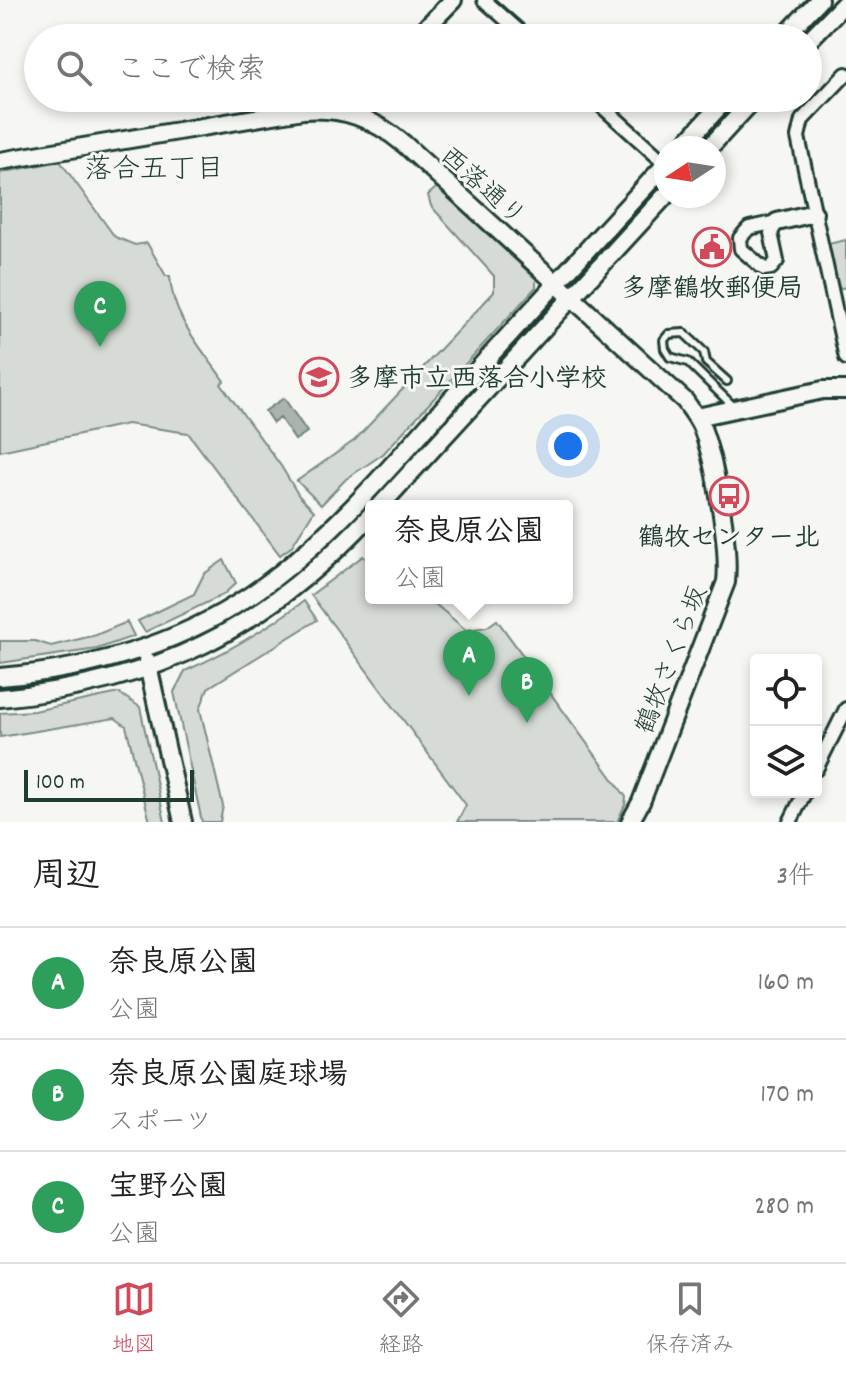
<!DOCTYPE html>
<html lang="ja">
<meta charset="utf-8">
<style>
:root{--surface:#fff;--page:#f2f2f2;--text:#222;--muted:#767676;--line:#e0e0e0;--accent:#d1495b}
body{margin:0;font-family:Dekko,"Klee One",sans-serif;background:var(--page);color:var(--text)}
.controls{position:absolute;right:24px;bottom:24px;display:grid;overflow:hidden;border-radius:8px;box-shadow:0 4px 12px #0003}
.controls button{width:72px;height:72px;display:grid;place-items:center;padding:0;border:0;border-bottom:2px solid var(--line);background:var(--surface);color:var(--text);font:40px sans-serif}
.compass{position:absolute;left:654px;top:136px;width:72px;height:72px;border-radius:50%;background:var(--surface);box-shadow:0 4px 12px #0003;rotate:258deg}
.scale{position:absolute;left:24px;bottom:20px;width:170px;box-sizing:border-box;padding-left:8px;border:4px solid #1f3d34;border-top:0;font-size:22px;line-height:28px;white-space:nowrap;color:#1f3d34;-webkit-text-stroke:6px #f6f6f2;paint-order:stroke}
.you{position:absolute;left:568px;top:446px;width:28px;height:28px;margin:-20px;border:6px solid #fff;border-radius:50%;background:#1a73e8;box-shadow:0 0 0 12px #1a73e833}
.badge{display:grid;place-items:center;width:52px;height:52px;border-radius:50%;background:var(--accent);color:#fff;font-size:26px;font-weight:700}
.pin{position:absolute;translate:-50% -66px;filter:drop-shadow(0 2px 4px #0008)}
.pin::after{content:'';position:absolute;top:42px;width:28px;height:24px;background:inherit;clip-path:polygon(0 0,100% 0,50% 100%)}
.popup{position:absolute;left:365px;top:500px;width:208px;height:104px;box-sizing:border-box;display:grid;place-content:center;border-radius:8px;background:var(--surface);filter:drop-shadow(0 2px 6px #0005);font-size:26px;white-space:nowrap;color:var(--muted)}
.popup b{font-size:30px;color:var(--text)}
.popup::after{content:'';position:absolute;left:50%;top:100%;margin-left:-16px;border:16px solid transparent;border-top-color:var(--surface)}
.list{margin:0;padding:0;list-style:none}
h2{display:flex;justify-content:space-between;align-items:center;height:104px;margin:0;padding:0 32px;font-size:34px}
h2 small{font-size:26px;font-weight:400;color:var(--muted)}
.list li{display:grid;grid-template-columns:52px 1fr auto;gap:24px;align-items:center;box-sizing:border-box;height:112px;padding:0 32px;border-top:2px solid var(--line)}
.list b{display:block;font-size:30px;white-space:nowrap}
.list p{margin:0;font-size:26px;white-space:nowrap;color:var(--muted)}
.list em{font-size:26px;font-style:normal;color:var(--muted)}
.icon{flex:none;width:44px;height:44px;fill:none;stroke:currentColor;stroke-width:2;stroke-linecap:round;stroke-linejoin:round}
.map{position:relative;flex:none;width:846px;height:822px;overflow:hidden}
.search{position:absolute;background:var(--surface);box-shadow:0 4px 12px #0003;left:24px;right:24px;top:24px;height:88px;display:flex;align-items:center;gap:20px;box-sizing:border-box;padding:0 28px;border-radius:44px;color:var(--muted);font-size:30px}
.sheet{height:440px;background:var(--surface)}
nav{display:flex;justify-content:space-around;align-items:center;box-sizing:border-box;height:112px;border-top:2px solid var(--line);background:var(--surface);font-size:22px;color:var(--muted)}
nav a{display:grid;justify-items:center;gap:4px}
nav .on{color:var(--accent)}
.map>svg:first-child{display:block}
</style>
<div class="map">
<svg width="846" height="822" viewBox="0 0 846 822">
<rect width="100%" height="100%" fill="#f6f6f2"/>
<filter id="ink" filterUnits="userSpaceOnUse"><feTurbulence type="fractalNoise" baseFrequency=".0125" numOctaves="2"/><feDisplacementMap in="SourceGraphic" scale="16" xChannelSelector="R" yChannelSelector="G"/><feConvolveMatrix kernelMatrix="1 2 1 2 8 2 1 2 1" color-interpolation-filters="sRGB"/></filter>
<g filter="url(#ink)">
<path fill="#d6dbd6" stroke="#7a8c85" stroke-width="2" d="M 60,161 L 115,237 L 135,245 L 147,243 L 166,276 L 170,276 C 172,318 201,347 224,381 L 221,384 L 281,466 L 299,496 L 314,511 L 291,547 L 280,555 L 188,433 L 127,424 L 0,451 L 0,173 Z
M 437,187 L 536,279 L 536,287 L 383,454 L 346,479 L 321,505 L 297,481 L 355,440 L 494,292 L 494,276 L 431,206 L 428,195 Z
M 846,240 L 846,287 L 838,289 L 828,244 Z
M 363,556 L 371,563 L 371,598 L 428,598 L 466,630 L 487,627 L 497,620 L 626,797 L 625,805 L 617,822 L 457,822 L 466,805 L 311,595 Z
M 224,560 L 236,583 L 223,595 L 145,632 L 138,621 L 194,594 L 204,574 Z
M 304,601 L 317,620 L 208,688 L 200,709 L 223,806 L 220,822 L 202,822 L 174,692 L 185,671 C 228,652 266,629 304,601 Z
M 127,622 L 134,636 L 97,649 L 0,663 L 0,641 L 35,641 L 51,646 L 96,635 Z
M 119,693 L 140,707 L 165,822 L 150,822 L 126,726 L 115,718 L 0,737 L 0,713 L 34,711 Z"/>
<path fill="#aab3ae" stroke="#72847d" stroke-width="2" d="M 284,398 L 307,432 L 295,440 L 280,418 L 273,423 L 265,411 Z"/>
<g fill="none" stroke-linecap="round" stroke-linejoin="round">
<defs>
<path id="lane" d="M 727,381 L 706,362 L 704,352 L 684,333 L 669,334 L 664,340 L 665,349 L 670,357 L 688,362 L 733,406"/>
<path id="street" d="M 484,0 L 527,38
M 846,74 L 802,120 L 798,137 L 846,358
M 593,98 L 666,164
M 777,222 L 771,233 L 777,261 L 771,268 L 764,269 L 741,249 L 740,238 L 749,228 Z
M 816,769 L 846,709
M 790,822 L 805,792"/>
<path id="secondary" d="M 416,38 L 453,0
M 783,38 L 819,0
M 808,41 L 846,2
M 353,113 L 359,98
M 681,148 L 727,98
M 709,148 L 755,98
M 0,161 L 303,110 C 343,107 373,118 404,144 L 685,401 C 691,410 698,418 702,428 C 715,462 730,546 726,582 L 641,802 L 630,822
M 777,222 L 814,213
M 697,417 L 823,390 L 846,390
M 380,506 L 666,195
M 147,661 L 183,822
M 0,677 C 95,669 188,642 265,585 C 337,532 402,454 462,387 C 529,312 598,238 666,164
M 0,698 C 158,683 263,630 371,515"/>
</defs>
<use href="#lane" stroke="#1f3d34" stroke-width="12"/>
<use href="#street" stroke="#1f3d34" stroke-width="18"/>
<use href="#secondary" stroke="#1f3d34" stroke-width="22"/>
<use href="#lane" stroke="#f6f6f2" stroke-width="6"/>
<use href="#street" stroke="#f6f6f2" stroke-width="12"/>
<use href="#secondary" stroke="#f6f6f2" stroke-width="16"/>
</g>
</g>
<defs>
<symbol id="civic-ring" viewBox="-11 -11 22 22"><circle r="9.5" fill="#f6f6f2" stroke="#d1495b" stroke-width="1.5"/><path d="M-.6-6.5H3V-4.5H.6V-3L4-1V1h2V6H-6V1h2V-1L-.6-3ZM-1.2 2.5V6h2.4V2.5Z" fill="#d1495b"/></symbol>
<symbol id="school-ring" viewBox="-11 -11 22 22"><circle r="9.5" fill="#f6f6f2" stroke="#d1495b" stroke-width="1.5"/><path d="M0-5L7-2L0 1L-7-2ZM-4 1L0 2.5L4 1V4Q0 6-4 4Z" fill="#d1495b"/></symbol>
<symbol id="bus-ring" viewBox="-11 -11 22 22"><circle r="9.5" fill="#f6f6f2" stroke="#d1495b" stroke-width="1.5"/><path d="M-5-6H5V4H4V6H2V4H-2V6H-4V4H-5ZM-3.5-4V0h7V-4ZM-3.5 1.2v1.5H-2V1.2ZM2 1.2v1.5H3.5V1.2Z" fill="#d1495b"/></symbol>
</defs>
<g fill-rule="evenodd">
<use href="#civic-ring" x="690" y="225" width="44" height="44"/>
<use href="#school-ring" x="297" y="355" width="44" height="44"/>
<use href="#bus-ring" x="707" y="474" width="44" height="44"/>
</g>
<g text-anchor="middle" stroke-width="6" stroke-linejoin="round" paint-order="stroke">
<g font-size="26" fill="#1f3d34" stroke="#f6f6f2">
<text transform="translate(484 185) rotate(42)" y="9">西落通り</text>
<text transform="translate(670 659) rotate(-69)" y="9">鶴牧さくら坂</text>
</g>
<g font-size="26" font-weight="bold" fill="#1f3d34" stroke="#f6f6f2">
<text x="712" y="296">多摩鶴牧郵便局</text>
<text x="347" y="386" text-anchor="start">多摩市立西落合小学校</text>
<text x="729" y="545">鶴牧センター北</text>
</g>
<g font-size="28" fill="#1f3d34" stroke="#f6f6f2">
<text x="154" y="177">落合五丁目</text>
</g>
</g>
</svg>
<div class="controls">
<button><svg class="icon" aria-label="locate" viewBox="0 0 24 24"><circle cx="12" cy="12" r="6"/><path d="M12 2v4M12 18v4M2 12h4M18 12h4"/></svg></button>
<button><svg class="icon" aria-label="layers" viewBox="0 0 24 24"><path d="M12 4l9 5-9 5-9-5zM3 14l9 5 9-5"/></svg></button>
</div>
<svg class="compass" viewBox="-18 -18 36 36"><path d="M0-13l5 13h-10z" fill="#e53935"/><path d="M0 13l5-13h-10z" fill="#767676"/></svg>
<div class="scale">100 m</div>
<div class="you"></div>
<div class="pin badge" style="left:469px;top:696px;background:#2e9e5b">A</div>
<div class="popup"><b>奈良原公園</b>公園</div>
<div class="pin badge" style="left:527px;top:723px;background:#2e9e5b">B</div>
<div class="pin badge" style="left:100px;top:347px;background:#2e9e5b">C</div>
<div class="search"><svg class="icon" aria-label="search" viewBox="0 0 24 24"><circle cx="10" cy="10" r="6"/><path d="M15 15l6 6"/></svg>ここで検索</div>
</div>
<section class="sheet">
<h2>周辺<small>3件</small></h2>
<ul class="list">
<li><span class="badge" style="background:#2e9e5b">A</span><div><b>奈良原公園</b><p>公園</p></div><em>160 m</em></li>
<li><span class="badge" style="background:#2e9e5b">B</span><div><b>奈良原公園庭球場</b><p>スポーツ</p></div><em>170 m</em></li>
<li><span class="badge" style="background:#2e9e5b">C</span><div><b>宝野公園</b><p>公園</p></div><em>280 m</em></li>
</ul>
</section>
<nav>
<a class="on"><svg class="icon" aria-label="map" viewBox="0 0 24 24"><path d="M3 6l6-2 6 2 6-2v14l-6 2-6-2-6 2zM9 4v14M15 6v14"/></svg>地図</a>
<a><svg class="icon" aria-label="directions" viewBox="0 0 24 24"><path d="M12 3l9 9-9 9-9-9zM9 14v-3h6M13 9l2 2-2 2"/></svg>経路</a>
<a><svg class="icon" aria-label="saved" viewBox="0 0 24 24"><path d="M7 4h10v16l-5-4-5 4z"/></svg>保存済み</a>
</nav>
